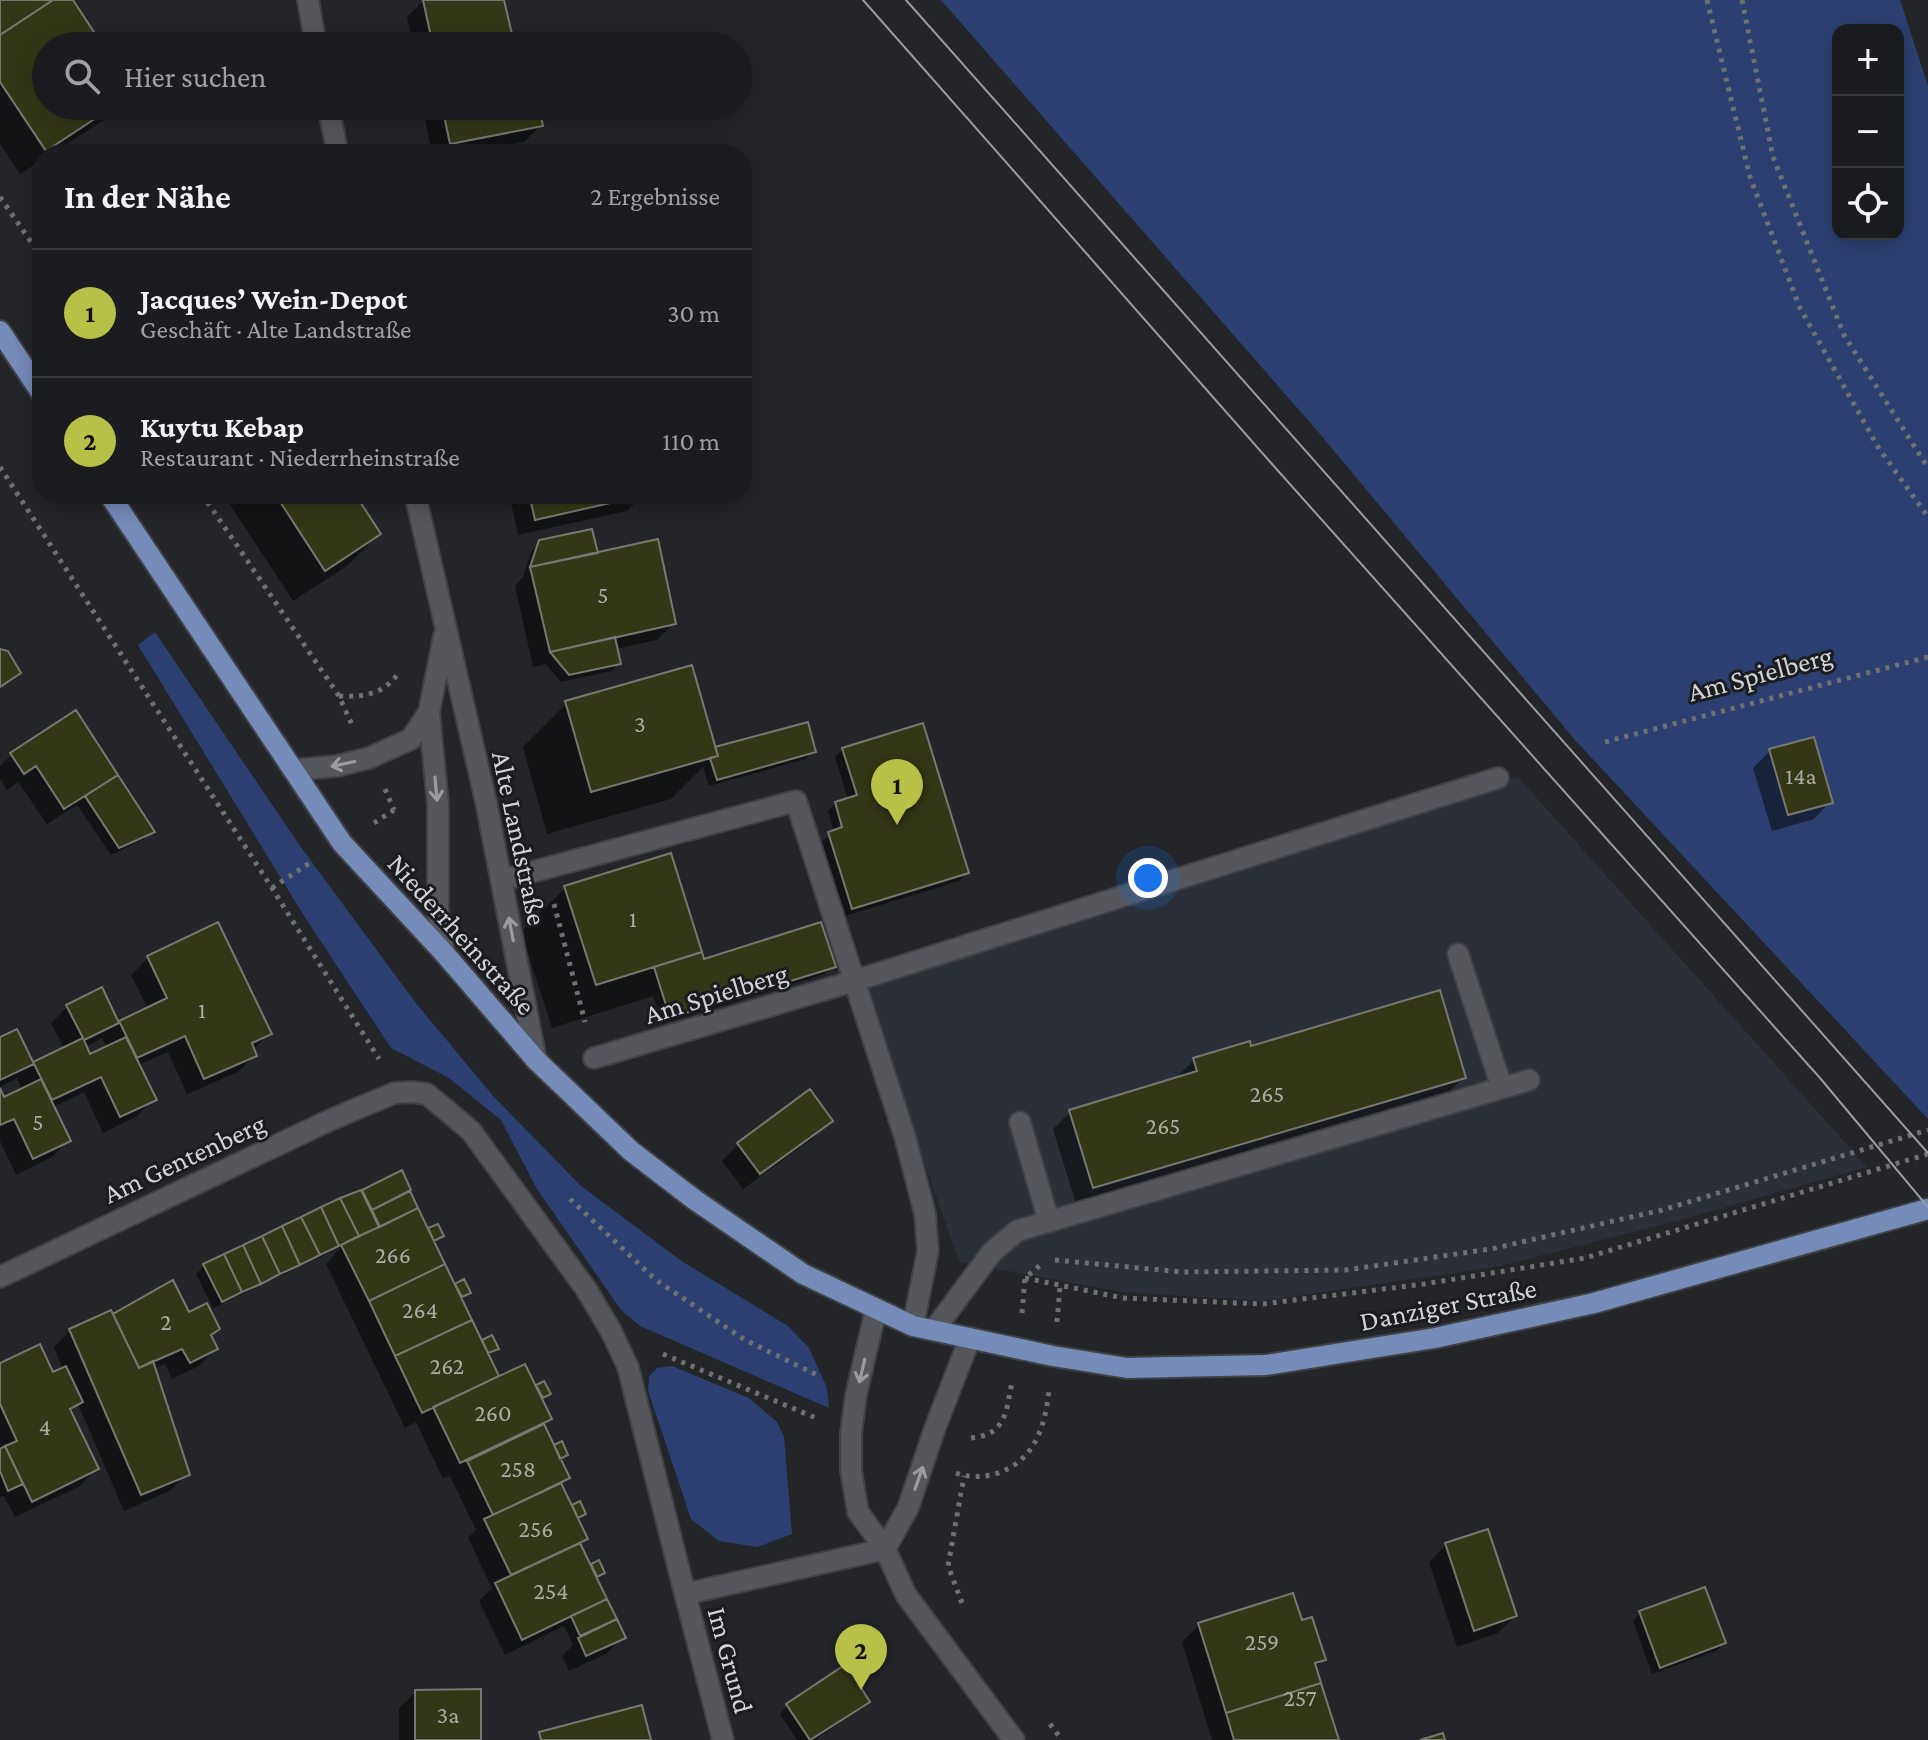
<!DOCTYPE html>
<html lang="de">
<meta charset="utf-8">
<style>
:root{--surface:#1a1c1f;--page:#232528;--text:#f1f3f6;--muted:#9fa1a4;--line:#383a3d;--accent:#b7c148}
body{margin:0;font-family:"Crimson Pro",serif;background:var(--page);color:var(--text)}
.controls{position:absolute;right:24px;top:24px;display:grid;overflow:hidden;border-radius:16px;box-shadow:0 4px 20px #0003}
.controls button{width:72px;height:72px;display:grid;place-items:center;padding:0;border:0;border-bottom:2px solid var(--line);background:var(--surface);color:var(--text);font:40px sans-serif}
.you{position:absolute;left:1148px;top:878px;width:28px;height:28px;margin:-20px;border:6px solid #fff;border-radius:50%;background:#1a73e8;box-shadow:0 0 0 12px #1a73e833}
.badge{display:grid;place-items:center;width:52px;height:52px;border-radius:50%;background:var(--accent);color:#111;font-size:26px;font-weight:700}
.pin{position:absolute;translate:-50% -66px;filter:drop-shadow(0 2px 4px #0008)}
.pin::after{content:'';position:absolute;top:42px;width:28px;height:24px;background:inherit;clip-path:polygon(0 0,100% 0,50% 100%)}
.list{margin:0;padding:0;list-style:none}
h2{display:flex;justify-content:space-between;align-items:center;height:104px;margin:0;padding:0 32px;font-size:34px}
h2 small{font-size:26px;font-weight:400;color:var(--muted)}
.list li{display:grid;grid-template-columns:52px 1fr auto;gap:24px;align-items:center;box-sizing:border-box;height:128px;padding:0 32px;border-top:2px solid var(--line)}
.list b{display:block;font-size:30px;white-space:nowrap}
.list p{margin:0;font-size:26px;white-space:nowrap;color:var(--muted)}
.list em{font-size:26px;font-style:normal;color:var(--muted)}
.icon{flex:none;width:44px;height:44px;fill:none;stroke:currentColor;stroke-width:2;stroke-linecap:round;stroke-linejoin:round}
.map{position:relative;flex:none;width:1928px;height:1740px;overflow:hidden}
.search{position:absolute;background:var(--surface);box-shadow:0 4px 20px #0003;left:32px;top:32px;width:720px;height:88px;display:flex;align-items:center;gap:20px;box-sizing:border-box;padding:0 28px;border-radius:44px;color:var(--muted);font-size:30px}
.panel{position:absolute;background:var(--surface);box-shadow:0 4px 20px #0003;left:32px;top:144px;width:720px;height:360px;border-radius:32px}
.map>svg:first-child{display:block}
</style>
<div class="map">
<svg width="1928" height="1740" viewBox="0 0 1928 1740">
<rect width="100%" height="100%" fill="#232529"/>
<path fill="#2a2f38" d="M 1518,777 L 1867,1167 L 1677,1221 L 1495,1267 L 1263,1301 L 1122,1292 L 959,1262 L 862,983 Z"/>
<path fill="#2b4070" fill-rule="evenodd" d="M 941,0 L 1900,0 L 1928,86 L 1928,1119 L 1575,740 L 1320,434 ZM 1838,30 L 1898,30 L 1898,234 L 1838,234 Z
M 155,632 L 300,846 L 415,1002 L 494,1097 L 581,1186 L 683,1262 L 788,1326 L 809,1348 L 827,1388 L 829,1408 L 640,1326 L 621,1310 L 537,1189 L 501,1120 L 449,1078 L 391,1048 L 306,919 L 138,645 Z
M 672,1366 L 749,1398 L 777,1422 L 784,1437 L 792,1534 L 757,1547 L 719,1541 L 691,1519 L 648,1391 L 649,1376 L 657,1368 Z"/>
<path fill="#0007" fill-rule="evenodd" d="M 0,0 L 71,0 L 101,46 L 46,46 L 46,106 L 118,106 L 107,118 L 51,154 L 42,154 L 42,160 L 20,174 L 0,144 Z
M 424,0 L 502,0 L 509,34 L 501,42 L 502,46 L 413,46 L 407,17 Z
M 427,106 L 537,106 L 541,125 L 524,142 L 464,154 L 432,154 L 423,110 Z
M 223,494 L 353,494 L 379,534 L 347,566 L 293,601 Z
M 509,494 L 644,494 L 627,511 L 518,535 Z
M 540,542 L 596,555 L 674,623 L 657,640 L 616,649 L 619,663 L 611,671 L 561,682 L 546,664 L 533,667 L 515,586 L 523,577 L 532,550 Z
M 567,703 L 714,750 L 814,751 L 806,759 L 709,786 L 703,767 L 671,799 L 547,834 L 523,747 Z
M 75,713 L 152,831 L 144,839 L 111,855 L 77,805 L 47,824 L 18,782 L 7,790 L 0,779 L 0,766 L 12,754 Z
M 843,749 L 967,873 L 959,881 L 845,916 L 822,842 L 834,832 L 828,811 L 836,803 L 848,799 L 835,757 Z
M 1770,751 L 1830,802 L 1814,819 L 1772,831 L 1753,768 Z
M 669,856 L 702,961 L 833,966 L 825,974 L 662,1024 L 653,996 L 552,1028 L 521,932 L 565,888 Z
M 148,958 L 269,1033 L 253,1050 L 255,1055 L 238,1072 L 187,1094 L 168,1052 L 138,1065 L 154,1099 L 137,1116 L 103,1133 L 84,1092 L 53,1107 L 68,1140 L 52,1157 L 16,1175 L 0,1141 L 0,1093 L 3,1099 L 22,1090 L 17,1078 L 0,1087 L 0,1039 L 16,1031 L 32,1065 L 64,1049 L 51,1023 L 68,1006 L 102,990 L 118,1024 L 148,1009 L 131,975 ZM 102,1038 L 107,1048 L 89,1056 L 85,1047 Z
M 1250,1049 L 1464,1077 L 1447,1094 L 1076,1204 L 1053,1129 L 1070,1112 L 1177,1077 L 1194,1060 Z
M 830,1121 L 813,1138 L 743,1189 L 722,1161 L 738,1145 Z
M 401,1173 L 427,1232 L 429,1230 L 442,1236 L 433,1244 L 454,1288 L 456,1286 L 469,1293 L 461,1301 L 481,1343 L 491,1338 L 496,1348 L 488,1357 L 498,1378 L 535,1389 L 537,1387 L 548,1394 L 541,1401 L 550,1418 L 542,1426 L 554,1449 L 566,1454 L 559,1461 L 567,1478 L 560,1485 L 571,1508 L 573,1506 L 584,1514 L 577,1520 L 586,1539 L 579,1545 L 590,1567 L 592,1565 L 603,1573 L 596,1580 L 623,1637 L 606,1654 L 569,1671 L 562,1656 L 573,1645 L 564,1626 L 505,1655 L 479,1601 L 492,1588 L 468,1538 L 476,1530 L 450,1476 L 443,1479 L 416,1422 L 405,1428 L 326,1264 L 341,1247 L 213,1308 L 196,1274 L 204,1266 Z
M 172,1283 L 188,1315 L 218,1329 L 210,1337 L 215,1349 L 199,1366 L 172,1379 L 165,1364 L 153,1369 L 187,1474 L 170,1491 L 124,1511 L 78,1404 L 70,1413 L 96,1469 L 80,1486 L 15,1517 L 4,1496 L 0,1497 L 0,1365 L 52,1375 L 63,1370 L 54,1347 L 70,1330 L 112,1317 Z
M 1446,1545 L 1515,1616 L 1498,1633 L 1457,1647 L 1429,1562 Z
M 1640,1613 L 1724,1643 L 1716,1651 L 1652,1674 L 1633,1621 Z
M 1300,1622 L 1323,1660 L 1315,1668 L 1337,1740 L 1212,1740 L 1182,1642 L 1199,1625 Z
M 416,1692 L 479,1740 L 399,1740 L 399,1708 Z
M 868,1702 L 815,1740 L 797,1740 L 780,1714 L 787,1706 Z"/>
<path fill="#343716" stroke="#787873" stroke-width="2" d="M 0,0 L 53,0 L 0,35 Z
M 53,0 L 73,0 L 103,46 L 46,46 L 46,106 L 114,106 L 46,151 L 0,82 L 0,35 Z
M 423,0 L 504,0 L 512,34 L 502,37 L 504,46 L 472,46 L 471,43 L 456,46 L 433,46 Z
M 442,106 L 539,106 L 543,126 L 450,144 Z
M 275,494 L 355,494 L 381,534 L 325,571 Z
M 529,494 L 646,494 L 646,495 L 535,520 Z
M 592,529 L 598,553 L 530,567 L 539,540 Z
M 658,539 L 676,624 L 550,652 L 530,567 Z
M 615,637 L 621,664 L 569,675 L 550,652 Z
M 0,649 L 8,651 L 21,673 L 0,687 Z
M 692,665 L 718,756 L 591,792 L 565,701 Z
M 76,710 L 118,775 L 64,809 L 36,766 L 24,774 L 10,753 Z
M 808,722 L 816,752 L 717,780 L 710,758 L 718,756 L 715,747 Z
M 923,723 L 969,873 L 852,909 L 828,832 L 842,827 L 835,802 L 857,795 L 842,748 Z
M 1814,737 L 1833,803 L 1788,815 L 1769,749 Z
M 118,775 L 155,832 L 119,848 L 85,796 Z
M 671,853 L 702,952 L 596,985 L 564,886 Z
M 218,922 L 272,1034 L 252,1043 L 257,1056 L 204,1079 L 185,1036 L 137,1058 L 119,1021 L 167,998 L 147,956 Z
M 821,922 L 836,967 L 670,1018 L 654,967 L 702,952 L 704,959 Z
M 102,987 L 119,1023 L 84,1040 L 90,1054 L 126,1037 L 157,1100 L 120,1117 L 101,1077 L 52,1100 L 33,1062 L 83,1038 L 66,1005 Z
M 1440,990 L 1466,1078 L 1093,1188 L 1069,1110 L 1197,1071 L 1193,1058 L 1250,1041 L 1251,1046 Z
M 17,1029 L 34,1064 L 0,1080 L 0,1037 Z
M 41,1079 L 71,1141 L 33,1159 L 14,1119 L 0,1125 L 0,1088 L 4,1097 Z
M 810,1089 L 833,1121 L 760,1174 L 737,1143 Z
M 402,1170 L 411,1190 L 372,1210 L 362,1190 Z
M 361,1190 L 379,1227 L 359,1236 L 340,1198 Z
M 410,1191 L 418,1208 L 380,1227 L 372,1210 Z
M 340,1198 L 359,1236 L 339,1246 L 321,1207 Z
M 321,1207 L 339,1246 L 320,1255 L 301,1217 Z
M 418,1208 L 445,1264 L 369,1301 L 341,1245 Z
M 301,1217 L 320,1255 L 300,1265 L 282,1226 Z
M 438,1224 L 444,1236 L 434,1241 L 428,1228 Z
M 282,1226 L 300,1265 L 280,1274 L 262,1236 Z
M 262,1236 L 280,1274 L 261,1284 L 243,1245 Z
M 243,1245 L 261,1284 L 242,1292 L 224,1254 Z
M 224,1254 L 242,1292 L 222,1302 L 203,1264 Z
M 445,1264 L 472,1320 L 395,1356 L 369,1301 Z
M 464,1279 L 471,1293 L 462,1297 L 455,1284 Z
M 173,1280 L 189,1312 L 207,1303 L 220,1329 L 211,1335 L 218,1349 L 190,1363 L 182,1349 L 139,1368 L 113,1314 Z
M 111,1310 L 139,1368 L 153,1361 L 190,1475 L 141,1495 L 69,1329 Z
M 472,1320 L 499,1376 L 422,1413 L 395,1356 Z
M 492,1335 L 499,1349 L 488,1353 L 482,1340 Z
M 40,1344 L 53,1372 L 66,1366 L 83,1402 L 70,1409 L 99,1469 L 32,1502 L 5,1446 L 17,1441 L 0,1404 L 0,1363 Z
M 525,1364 L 552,1419 L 460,1463 L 433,1407 Z
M 544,1381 L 551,1394 L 543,1398 L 536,1385 Z
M 544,1424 L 570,1478 L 493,1515 L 467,1461 Z
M 562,1441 L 568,1455 L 560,1459 L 554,1445 Z
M 5,1446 L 23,1484 L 8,1491 L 0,1471 L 0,1449 Z
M 561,1483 L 588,1539 L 511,1575 L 484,1519 Z
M 580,1501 L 586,1514 L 578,1518 L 572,1505 Z
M 1488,1529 L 1517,1616 L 1474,1631 L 1445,1543 Z
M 580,1543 L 607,1599 L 522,1640 L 495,1583 Z
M 599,1560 L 605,1573 L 597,1577 L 591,1564 Z
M 1705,1587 L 1726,1643 L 1660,1668 L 1639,1611 Z
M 1293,1593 L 1302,1620 L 1312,1617 L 1326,1660 L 1315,1663 L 1321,1683 L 1226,1713 L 1198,1623 Z
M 607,1599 L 617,1619 L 580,1636 L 571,1616 Z
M 617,1619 L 626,1638 L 586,1656 L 578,1638 Z
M 846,1664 L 870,1702 L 810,1740 L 786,1704 Z
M 1321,1683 L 1339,1740 L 1234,1740 L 1226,1713 Z
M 481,1689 L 481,1740 L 415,1740 L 415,1690 Z
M 642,1705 L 651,1740 L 541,1740 L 539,1732 Z
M 1443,1733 L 1445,1740 L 1420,1740 Z"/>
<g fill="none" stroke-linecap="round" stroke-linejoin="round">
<defs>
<path id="minor" d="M 308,0 L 316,46
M 328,106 L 338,154
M 415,494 L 486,802 L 536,1060
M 444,636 L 429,712 L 438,805 L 438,909 L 444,953
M 293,770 L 337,766 L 369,758 L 411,739 L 429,712
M 502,880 L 796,801 L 905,1137 L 925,1214 L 928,1251 L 913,1326
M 1458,954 L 1502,1088
M 594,1058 L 854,981 L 1498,778
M 1020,1122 L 1049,1222
M 0,1277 L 328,1121 L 394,1093 L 412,1092 L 427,1094 L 471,1131 L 586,1289 L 611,1331 L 628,1367 L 685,1594 L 885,1549 L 908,1508 L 935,1428 L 970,1338
M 876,1309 L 856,1395 L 851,1433 L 851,1471 L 858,1512 L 885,1549 L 906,1595 L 1014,1740
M 934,1330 L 992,1252 L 1017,1231 L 1529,1080
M 685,1594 L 723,1740"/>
<path id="major" d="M 0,331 L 42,394
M 109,494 L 342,843 L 444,953 L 536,1060 L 631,1151 L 695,1200 L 803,1274 L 913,1326 L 1053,1356 L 1127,1368 L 1266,1365 L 1435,1338 L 1594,1303 L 1928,1209"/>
</defs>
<use href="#minor" stroke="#404145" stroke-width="24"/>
<use href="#major" stroke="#404145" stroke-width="24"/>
<path stroke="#6e7073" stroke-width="5" stroke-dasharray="4 6" stroke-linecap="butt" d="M 1707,0 L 1750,177 L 1800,308 L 1878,447 L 1928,517
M 1742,0 L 1773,157 L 1844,335 L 1928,468
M 0,197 L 42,258
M 0,467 L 272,888 L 379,1059
M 202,494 L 339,696 L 353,727
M 339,696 C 364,697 382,695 398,674
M 1605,742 L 1928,657
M 385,789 L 394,810
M 374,823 L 394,810 L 400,810
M 272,888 L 311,862
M 554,904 L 585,1022
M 570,1199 L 656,1280 L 745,1340 L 821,1377
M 1055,1260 L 1182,1272 L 1346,1270 L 1491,1249 L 1662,1210 L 1928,1130
M 1025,1278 L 1123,1298 L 1263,1304 L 1424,1284 L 1585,1258 L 1928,1154
M 1022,1313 L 1025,1278 L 1043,1263
M 1057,1322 L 1060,1287
M 663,1354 L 816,1418
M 971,1438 C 1006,1435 1006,1412 1012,1382
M 956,1473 C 986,1484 1022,1469 1036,1440 C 1044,1425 1047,1407 1049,1391
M 962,1603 L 948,1566 L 964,1476
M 1050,1724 L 1062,1740"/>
<use href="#minor" stroke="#55575c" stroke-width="20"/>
<use href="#major" stroke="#758bb8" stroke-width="20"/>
<path stroke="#9b9da0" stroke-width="2" d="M 863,0 L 1272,464 L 1820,1078 L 1928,1207
M 906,0 L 1928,1153"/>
</g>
<defs><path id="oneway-shaft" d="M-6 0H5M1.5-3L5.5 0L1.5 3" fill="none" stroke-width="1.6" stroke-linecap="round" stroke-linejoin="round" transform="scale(2)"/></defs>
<g stroke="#9a9ca0">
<use href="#oneway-shaft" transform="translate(343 764) rotate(168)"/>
<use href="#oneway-shaft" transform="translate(436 789) rotate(85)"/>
<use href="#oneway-shaft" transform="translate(511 929) rotate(-101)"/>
<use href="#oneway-shaft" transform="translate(862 1371) rotate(103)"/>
<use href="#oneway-shaft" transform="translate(919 1478) rotate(-71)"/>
</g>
<g text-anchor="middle" stroke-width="6" stroke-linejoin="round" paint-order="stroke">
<g font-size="24" fill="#abada7">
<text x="603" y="603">5</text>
<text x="640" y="732">3</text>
<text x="1801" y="784">14a</text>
<text x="633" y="927">1</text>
<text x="202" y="1018">1</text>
<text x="1267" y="1102">265</text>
<text x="38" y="1130">5</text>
<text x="1163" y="1134">265</text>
<text x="393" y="1263">266</text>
<text x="420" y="1318">264</text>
<text x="166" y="1330">2</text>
<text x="447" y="1374">262</text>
<text x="493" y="1421">260</text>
<text x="45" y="1435">4</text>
<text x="518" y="1477">258</text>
<text x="536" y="1537">256</text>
<text x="551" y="1599">254</text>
<text x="1262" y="1650">259</text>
<text x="1300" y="1706">257</text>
<text x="448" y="1723">3a</text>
</g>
<g font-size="28" fill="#d3d4d7" stroke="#1a1c1f">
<text transform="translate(1760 673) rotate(-15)" y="10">Am Spielberg</text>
<text transform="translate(520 838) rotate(78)" y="10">Alte Landstraße</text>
<text transform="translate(462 934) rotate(48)" y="10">Niederrheinstraße</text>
<text transform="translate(716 993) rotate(-17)" y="10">Am Spielberg</text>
<text transform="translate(184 1158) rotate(-25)" y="10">Am Gentenberg</text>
<text transform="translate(1448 1304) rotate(-11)" y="10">Danziger Straße</text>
<text transform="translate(731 1660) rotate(75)" y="10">Im Grund</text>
</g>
</g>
</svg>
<div class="controls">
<button>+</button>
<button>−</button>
<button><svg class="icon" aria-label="locate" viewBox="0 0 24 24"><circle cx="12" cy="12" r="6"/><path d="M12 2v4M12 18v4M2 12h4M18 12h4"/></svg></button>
</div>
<div class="you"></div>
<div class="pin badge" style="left:897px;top:825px">1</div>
<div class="pin badge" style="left:861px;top:1690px">2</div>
<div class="search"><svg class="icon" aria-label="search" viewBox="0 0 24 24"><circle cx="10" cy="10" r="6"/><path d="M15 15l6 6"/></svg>Hier suchen</div>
<section class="panel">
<h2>In der Nähe<small>2 Ergebnisse</small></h2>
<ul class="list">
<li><span class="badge">1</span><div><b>Jacques’ Wein-Depot</b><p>Geschäft · Alte Landstraße</p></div><em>30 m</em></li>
<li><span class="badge">2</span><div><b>Kuytu Kebap</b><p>Restaurant · Niederrheinstraße</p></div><em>110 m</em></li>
</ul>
</section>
</div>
